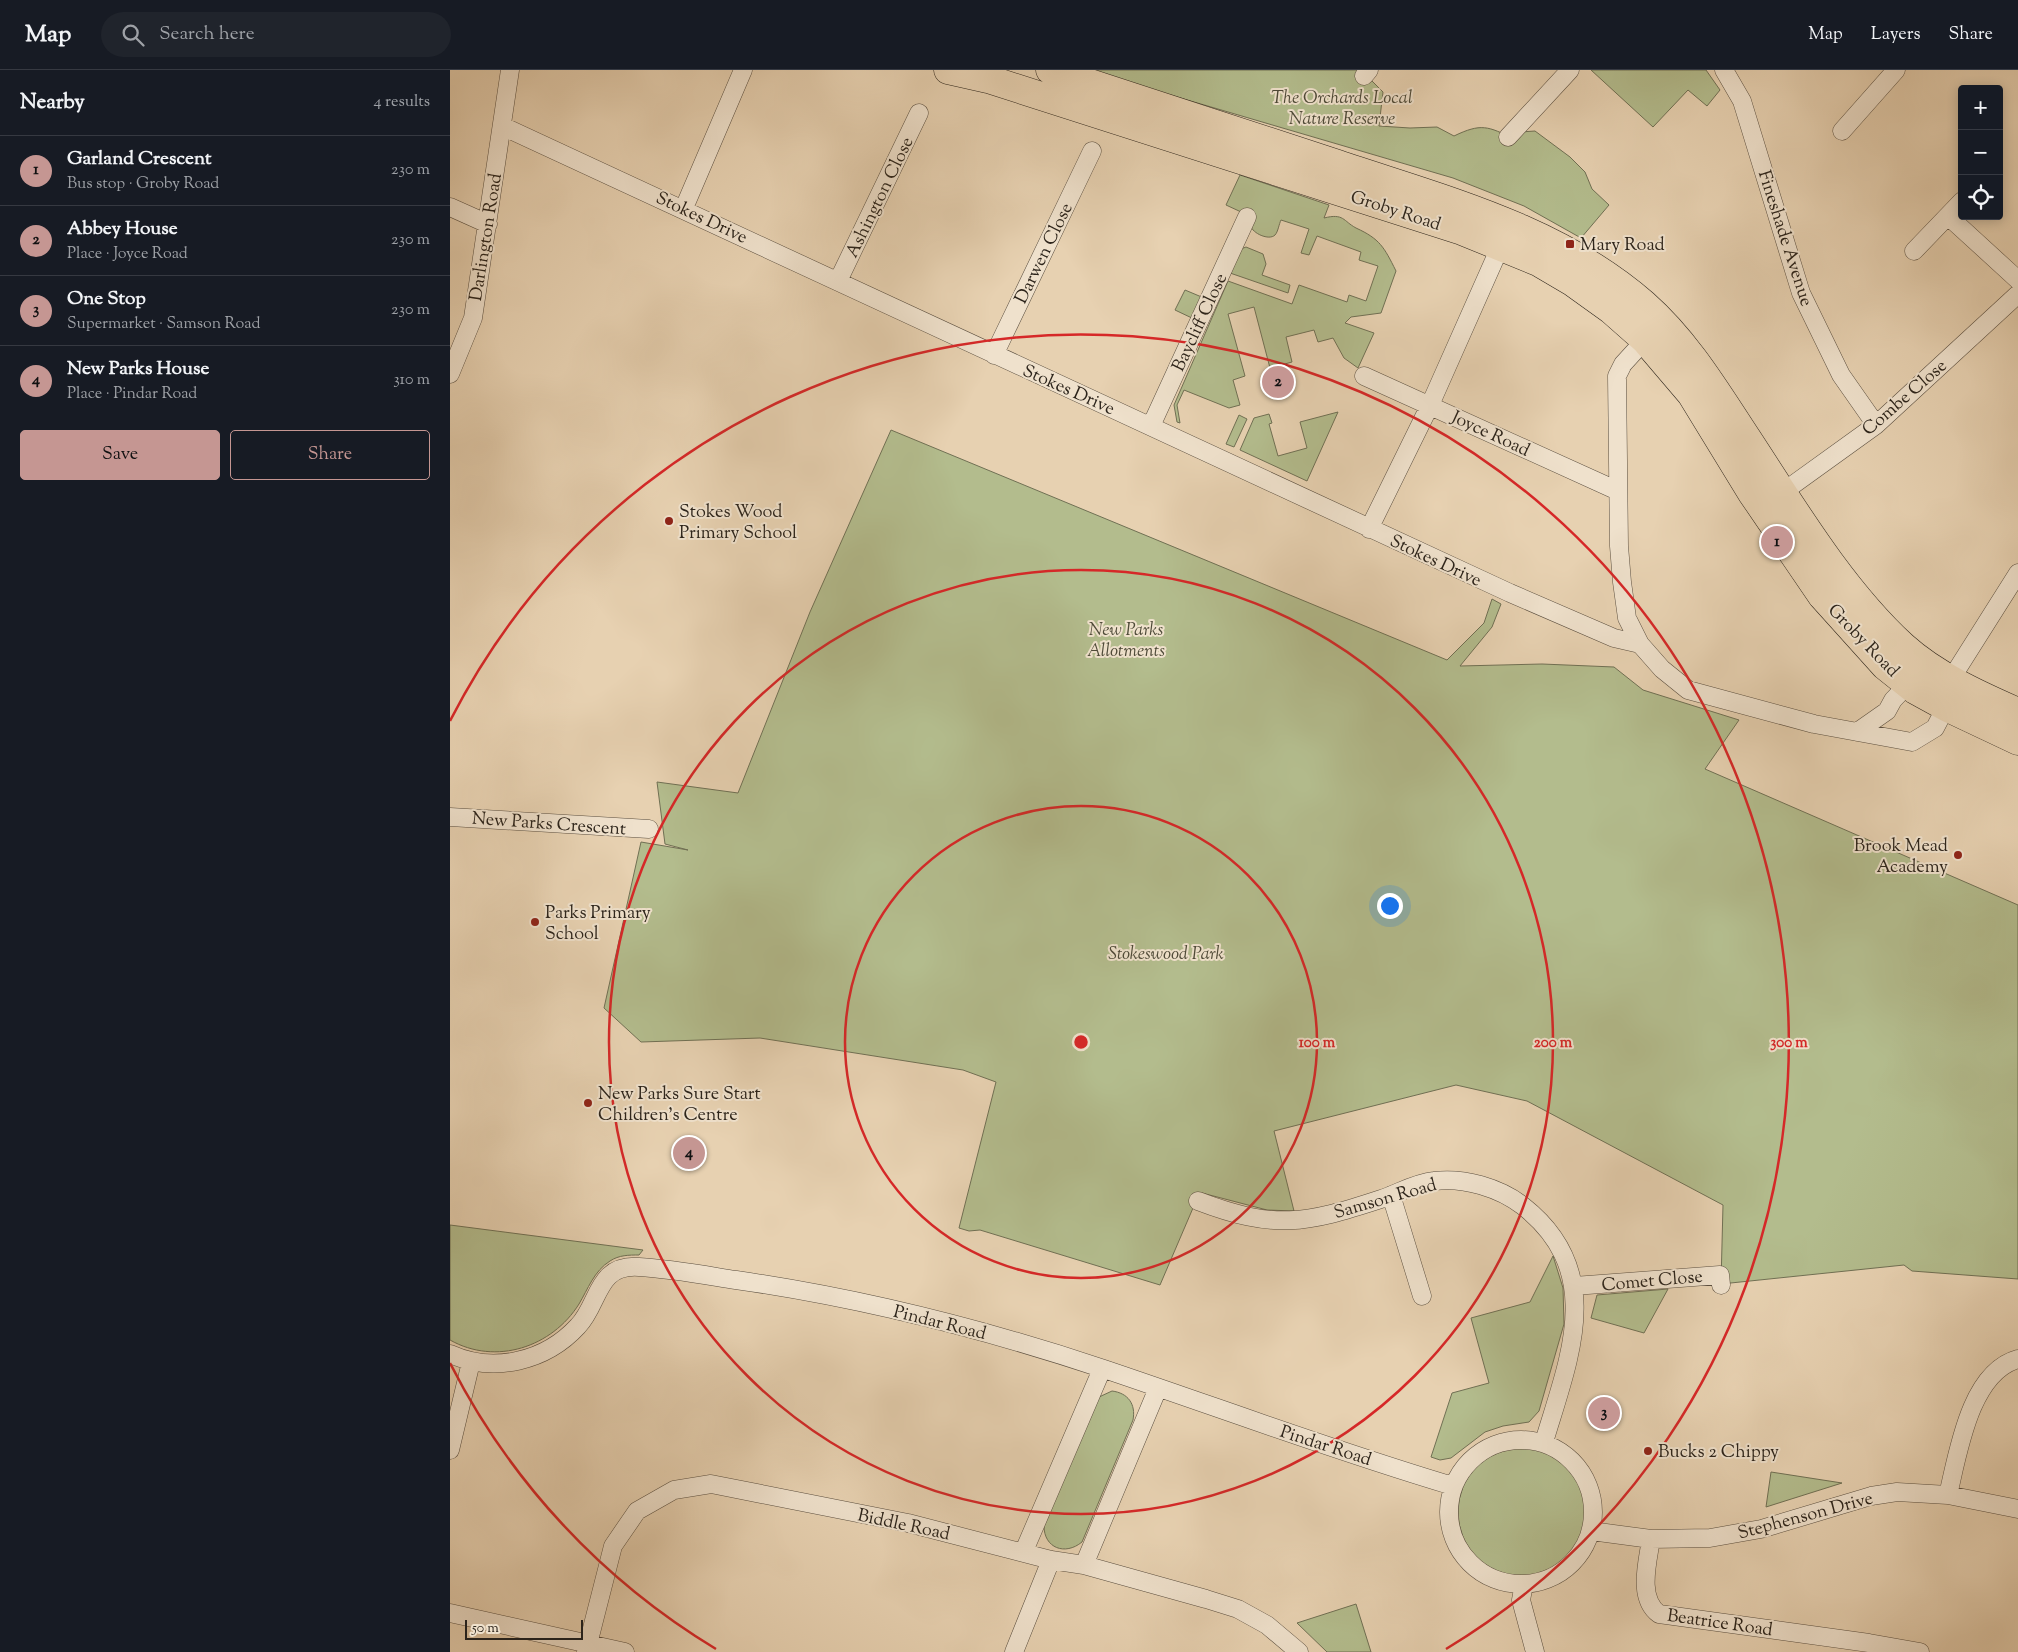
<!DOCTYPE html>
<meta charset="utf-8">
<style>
:root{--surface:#171b24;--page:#20242c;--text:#f1f3f6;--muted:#9ea1a6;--line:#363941;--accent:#c59692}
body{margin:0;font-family:"Sorts Mill Goudy",serif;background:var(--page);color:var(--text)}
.controls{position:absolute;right:15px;top:15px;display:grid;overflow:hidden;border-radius:5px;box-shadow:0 2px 12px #0003}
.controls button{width:45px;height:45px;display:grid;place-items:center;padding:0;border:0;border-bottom:1px solid var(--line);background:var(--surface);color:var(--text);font:25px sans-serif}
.scale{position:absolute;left:15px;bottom:12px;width:118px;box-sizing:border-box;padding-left:5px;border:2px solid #2c241b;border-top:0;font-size:14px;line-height:18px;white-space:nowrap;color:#2c241b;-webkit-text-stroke:4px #efe1cc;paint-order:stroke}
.you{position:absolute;left:939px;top:835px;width:18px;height:18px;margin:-12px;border:4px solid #fff;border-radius:50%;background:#1a73e8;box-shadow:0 0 0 8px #1a73e833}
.badge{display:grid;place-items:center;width:32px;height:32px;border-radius:50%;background:var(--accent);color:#111;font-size:16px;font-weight:700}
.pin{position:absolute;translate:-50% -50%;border:2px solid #fff;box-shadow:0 1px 5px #0006}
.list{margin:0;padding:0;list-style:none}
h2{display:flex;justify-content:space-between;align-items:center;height:65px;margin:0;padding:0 20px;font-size:21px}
h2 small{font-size:16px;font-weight:400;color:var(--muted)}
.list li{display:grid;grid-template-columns:32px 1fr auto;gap:15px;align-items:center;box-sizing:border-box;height:70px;padding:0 20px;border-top:1px solid var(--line)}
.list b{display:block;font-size:19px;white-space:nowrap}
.list p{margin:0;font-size:16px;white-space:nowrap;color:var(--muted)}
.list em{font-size:16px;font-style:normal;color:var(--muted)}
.actions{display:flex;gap:10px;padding:15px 20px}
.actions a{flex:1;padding:11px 0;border:1px solid var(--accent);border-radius:5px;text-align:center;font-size:18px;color:var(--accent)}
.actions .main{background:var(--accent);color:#111}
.icon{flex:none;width:28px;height:28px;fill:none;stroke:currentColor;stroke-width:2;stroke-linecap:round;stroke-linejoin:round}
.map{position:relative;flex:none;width:1568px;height:1582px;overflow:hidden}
header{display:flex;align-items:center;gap:30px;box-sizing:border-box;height:70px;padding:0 25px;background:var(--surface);border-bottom:1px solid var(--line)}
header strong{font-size:24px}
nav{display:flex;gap:28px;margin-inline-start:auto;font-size:18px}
.search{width:350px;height:45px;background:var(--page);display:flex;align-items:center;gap:12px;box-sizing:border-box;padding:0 18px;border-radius:28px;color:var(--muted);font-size:19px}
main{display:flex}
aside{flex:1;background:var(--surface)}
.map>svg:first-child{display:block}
</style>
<header>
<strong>Map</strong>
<div class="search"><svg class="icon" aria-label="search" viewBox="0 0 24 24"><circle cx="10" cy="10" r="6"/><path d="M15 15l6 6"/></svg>Search here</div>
<nav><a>Map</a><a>Layers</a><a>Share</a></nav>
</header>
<main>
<aside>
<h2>Nearby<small>4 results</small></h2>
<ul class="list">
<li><span class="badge">1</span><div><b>Garland Crescent</b><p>Bus stop · Groby Road</p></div><em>230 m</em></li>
<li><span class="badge">2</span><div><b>Abbey House</b><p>Place · Joyce Road</p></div><em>230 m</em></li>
<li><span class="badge">3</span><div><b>One Stop</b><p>Supermarket · Samson Road</p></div><em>230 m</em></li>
<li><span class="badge">4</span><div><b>New Parks House</b><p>Place · Pindar Road</p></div><em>310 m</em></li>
</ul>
<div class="actions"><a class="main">Save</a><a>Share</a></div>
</aside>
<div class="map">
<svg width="1568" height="1582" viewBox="0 0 1568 1582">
<rect width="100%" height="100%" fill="#e7d1b1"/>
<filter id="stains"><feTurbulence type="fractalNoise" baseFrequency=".004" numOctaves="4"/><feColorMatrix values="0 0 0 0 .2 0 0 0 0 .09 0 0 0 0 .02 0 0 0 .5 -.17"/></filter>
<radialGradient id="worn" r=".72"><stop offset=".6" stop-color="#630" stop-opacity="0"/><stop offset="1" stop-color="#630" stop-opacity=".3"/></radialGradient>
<path fill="#b3bc8d" stroke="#707054" d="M 635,0 L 911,0 L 933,22 L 929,56 L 960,58 L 987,57 L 1004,66 C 1031,53 1038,56 1064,69 L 1070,62 L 1085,61 L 1120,87 L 1135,102 L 1142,119 L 1159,135 L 1131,168 L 1074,136 L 1003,108 Z
M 1141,0 L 1256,0 L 1270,20 L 1257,36 L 1238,20 L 1203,57 Z
M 790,105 L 879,135 L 874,148 C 894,143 893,151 906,158 C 930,169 934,177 946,201 L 931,243 L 901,247 L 895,253 L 924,263 L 908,298 L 894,288 L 883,268 L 868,272 L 864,260 L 836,267 L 842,292 L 820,298 L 804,237 L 778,244 L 795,306 L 783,310 L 790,335 L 779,338 L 734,320 L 727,335 L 730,353 L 727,352 L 724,335 L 778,211 L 842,234 L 849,215 L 897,232 L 899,225 L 916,231 L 928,196 L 909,190 L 911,182 L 867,166 L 859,185 L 851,183 L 859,159 L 831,150 C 829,154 828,162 825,165 C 819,171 802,163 801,156 C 800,153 802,150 802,147 L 776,135 Z
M 796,177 L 813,184 L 816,194 L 812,205 L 840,215 L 838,223 L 780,203 L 791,179 Z
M 735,220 L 754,228 L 744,249 L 725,240 Z
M 888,342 L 857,411 L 790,380 L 804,348 L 819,344 L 822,353 L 819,354 L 828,386 L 857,378 L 850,352 Z
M 789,345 L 797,349 L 784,377 L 776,374 Z
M 441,360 L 997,590 L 1034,553 L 1042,529 L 1051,534 L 1042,557 L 1010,596 L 1092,594 L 1164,597 L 1193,620 L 1289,650 L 1255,699 L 1568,835 L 1568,1209 L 1462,1201 L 1454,1195 L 1271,1214 L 1273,1135 L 1077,1031 L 1006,1015 L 824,1061 L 844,1141 L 817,1140 L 752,1123 L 743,1138 L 710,1215 L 530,1160 L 519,1161 L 509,1158 L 546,1012 L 513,1000 L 310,968 L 191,972 L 154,938 L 191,772 L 238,780 L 215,774 L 207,712 L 288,723 L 360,542 Z
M 0,1155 L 193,1180 L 189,1185 C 179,1185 169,1185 160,1191 C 144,1201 138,1219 129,1234 C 102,1277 46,1296 0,1270 Z
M 1103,1186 L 1113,1218 L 1114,1254 L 1089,1341 L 1079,1352 L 1053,1356 L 1035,1362 L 1001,1388 L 990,1390 L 981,1387 L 1002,1323 L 1039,1313 L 1021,1248 L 1080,1232 Z
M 1218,1219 L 1194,1263 L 1141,1248 L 1147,1225 Z
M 662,1321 C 678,1323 686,1334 683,1350 L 632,1472 C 615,1486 594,1478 594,1456 L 645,1332 L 649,1327 Z
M1008 1442a64 64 0 1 1 128 0a64 64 0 1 1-128 0Z
M 1321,1402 L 1392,1413 L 1316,1437 Z
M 906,1534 L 921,1582 L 877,1582 L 847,1553 Z"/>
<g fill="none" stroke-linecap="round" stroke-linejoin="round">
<defs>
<path id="minor" d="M 1274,0 L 1292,31 L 1351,223 L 1391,305 L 1426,355
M 914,6 L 919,0
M 52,56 L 1060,523 L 1164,568 L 1190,574
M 1392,61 L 1446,0
M 1058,67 L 1120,0
M 0,137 L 38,154
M 234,138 L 293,0
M 1498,146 L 1568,210
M 1464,181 L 1512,131
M 388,211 L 469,43
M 1195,270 L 1173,294 L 1167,306 L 1169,476 L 1172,512 L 1177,548 L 1190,574 L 1212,599 L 1238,620 L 1364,654 L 1462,672 L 1485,658 L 1496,637 L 1501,609 L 1568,503
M 544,285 L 642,81
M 0,304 L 23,248 L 60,0
M 914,306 L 1168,421
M 701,356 L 797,147
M 1333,422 L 1426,355 L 1568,224
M 919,459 L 980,335 L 1051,175
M 1407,662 L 1437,641 L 1443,630 L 1465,607
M 0,747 L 199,759
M 941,1125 L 972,1226
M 748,1131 C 824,1160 855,1154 931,1129 C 949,1123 965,1113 984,1111 C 1014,1107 1050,1118 1073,1136 C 1157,1202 1119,1288 1094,1372
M 1124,1216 L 1270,1205 L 1271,1215
M 0,1284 C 44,1304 96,1291 128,1256 C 150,1233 146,1194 189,1197 C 222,1199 254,1205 286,1210 C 411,1228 534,1259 654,1299 C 770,1338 885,1381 1003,1416
M999 1442a72 72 0 1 1 144 0a72 72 0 1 1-144 0Z
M 0,1380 L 21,1292
M 1498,1425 C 1508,1383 1520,1302 1568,1289
M 1141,1461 L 1201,1469 L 1260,1468 L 1311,1459 L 1421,1426 L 1447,1422 L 1498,1425 L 1568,1439
M 1201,1469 C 1198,1491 1187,1528 1209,1544 L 1419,1573 L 1470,1582
M 574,1481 L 652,1299
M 634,1495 L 708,1318
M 1074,1514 L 1071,1530 L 1085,1582
M 0,1543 L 175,1582
M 136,1582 L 163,1476 L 187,1441 L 224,1420 L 261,1414 L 458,1453 L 601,1490 L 634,1495 L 756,1529 L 788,1539 L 817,1555 L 849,1582
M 564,1582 L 601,1490"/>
<path id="primary" d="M 498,0 L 538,9 L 1012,161 L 1088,192 L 1122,212 L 1161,240 L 1195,270 L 1241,324 L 1301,422 L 1372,526 L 1435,596 L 1465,620 L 1496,637 L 1568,671
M 600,0 C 696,31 792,63 888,94 C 995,130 1107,158 1194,234 C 1237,272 1266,321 1297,368 C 1343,438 1391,519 1453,576 C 1485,605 1529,625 1568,642"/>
</defs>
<use href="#minor" stroke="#5b4f40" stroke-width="19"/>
<use href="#primary" stroke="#2c241b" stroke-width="29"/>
<use href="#minor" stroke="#efe1cc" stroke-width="18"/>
<use href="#primary" stroke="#e7d1b1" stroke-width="28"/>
</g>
<g fill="none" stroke="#d62828" stroke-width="2.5">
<circle cx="631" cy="972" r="236"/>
<circle cx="631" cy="972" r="472"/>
<path d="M266 1579A708 708 0 0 1 0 1293M0 651A708 708 0 1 1 996 1579"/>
</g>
<g fill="#8f2418" stroke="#efe1cc" stroke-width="2">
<rect x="1115" y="169" width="10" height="10" rx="2.5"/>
<circle cx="219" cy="451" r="5"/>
<circle cx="1508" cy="785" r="5"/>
<circle cx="85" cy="852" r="5"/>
<circle cx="138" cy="1033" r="5"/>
<circle cx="1198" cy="1381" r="5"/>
</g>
<g text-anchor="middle" stroke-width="4" stroke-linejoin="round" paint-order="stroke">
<g font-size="18" font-style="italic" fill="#4e4a38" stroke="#efe1cc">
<text x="892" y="33">The Orchards Local<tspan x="892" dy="21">Nature Reserve</tspan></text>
<text x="676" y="565">New Parks<tspan x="676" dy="21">Allotments</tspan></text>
<text x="716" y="889">Stokeswood Park</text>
</g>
<g font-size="18" fill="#2c241b" stroke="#efe1cc">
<text transform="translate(429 127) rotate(-64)" y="6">Ashington Close</text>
<text transform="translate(946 140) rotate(18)" y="6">Groby Road</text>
<text transform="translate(252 147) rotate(25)" y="6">Stokes Drive</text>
<text transform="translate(35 167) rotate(-81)" y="6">Darlington Road</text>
<text transform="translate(1336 168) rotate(72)" y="6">Fineshade Avenue</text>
<text transform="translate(593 183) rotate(-64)" y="6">Darwen Close</text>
<text transform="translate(749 252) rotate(-65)" y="6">Baycliff Close</text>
<text transform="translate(619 319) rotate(24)" y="6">Stokes Drive</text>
<text transform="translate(1454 327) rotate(-41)" y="6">Combe Close</text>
<text transform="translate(1041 363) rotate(25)" y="6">Joyce Road</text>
<text transform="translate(986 490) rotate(25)" y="6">Stokes Drive</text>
<text transform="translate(1414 570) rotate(46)" y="6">Groby Road</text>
<text transform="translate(99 753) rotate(4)" y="6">New Parks Crescent</text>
<text transform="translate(935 1128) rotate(-16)" y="6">Samson Road</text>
<text transform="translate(1202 1210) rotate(-5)" y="6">Comet Close</text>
<text transform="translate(490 1252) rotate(14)" y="6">Pindar Road</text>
<text transform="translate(876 1375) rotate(18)" y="6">Pindar Road</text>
<text transform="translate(1355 1445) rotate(-15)" y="6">Stephenson Drive</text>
<text transform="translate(454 1454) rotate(12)" y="6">Biddle Road</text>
<text transform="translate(1270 1552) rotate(8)" y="6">Beatrice Road</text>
</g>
<g font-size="18" fill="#2c241b" stroke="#efe1cc" text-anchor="start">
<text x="1130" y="180">Mary Road</text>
<text x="229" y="447">Stokes Wood<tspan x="229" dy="21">Primary School</tspan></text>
<text x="1498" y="781" text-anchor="end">Brook Mead<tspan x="1498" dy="21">Academy</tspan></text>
<text x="95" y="848">Parks Primary<tspan x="95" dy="21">School</tspan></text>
<text x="148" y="1029">New Parks Sure Start<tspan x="148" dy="21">Children's Centre</tspan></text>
<text x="1208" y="1387">Bucks 2 Chippy</text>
</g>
</g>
<circle cx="631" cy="972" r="8" fill="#d62828" stroke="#efe1cc" stroke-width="2.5"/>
<g font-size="15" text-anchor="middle" font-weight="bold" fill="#d62828" stroke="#efe1cc" stroke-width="4" stroke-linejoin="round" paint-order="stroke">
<text x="867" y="977">100 m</text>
<text x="1103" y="977">200 m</text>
<text x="1339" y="977">300 m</text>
</g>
<rect width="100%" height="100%" filter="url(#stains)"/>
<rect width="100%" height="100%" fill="url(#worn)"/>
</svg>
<div class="controls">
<button>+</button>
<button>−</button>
<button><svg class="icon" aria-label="locate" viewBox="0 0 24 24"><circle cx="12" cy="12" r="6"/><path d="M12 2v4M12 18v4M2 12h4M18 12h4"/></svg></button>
</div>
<div class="scale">50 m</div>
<div class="you"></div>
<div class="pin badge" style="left:1327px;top:472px">1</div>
<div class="pin badge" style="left:828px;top:312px">2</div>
<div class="pin badge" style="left:1154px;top:1343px">3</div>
<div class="pin badge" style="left:239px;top:1083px">4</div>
</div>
</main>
